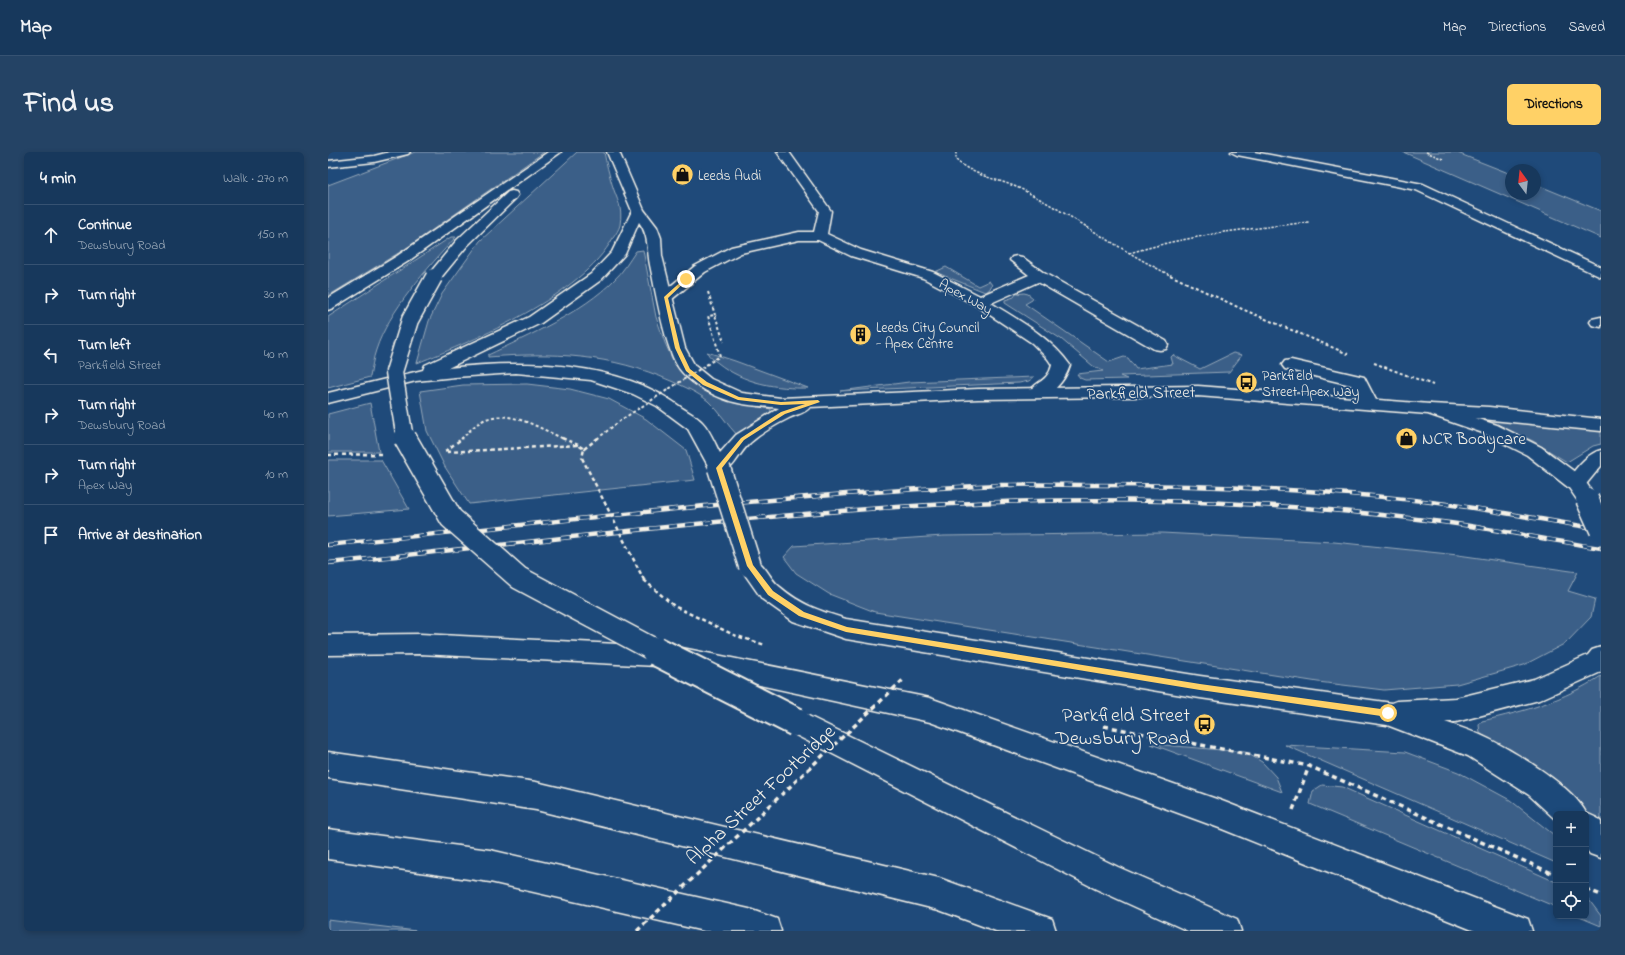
<!DOCTYPE html>
<meta charset="utf-8">
<style>
:root{--surface:#17385c;--page:#244365;--text:#f1f3f6;--muted:#9eacbb;--line:#365272;--accent:#ffd166}
body{margin:0;font-family:"Indie Flower",sans-serif;background:var(--page);color:var(--text)}
.controls{position:absolute;right:12px;bottom:12px;display:grid;overflow:hidden;border-radius:6px;box-shadow:0 2px 6px #0003}
.controls button{width:36px;height:36px;display:grid;place-items:center;padding:0;border:0;border-bottom:1px solid var(--line);background:var(--surface);color:var(--text);font:20px sans-serif}
.compass{position:absolute;left:1177px;top:12px;width:36px;height:36px;border-radius:50%;background:var(--surface);box-shadow:0 2px 6px #0003;rotate:345deg}
.stop{position:absolute;width:12px;height:12px;margin:-9px;border:3px solid #ffd166;border-radius:50%;background:#fff}
.stop.end{background:#ffd166;border-color:#fff;box-shadow:0 1px 4px #0008}
.list{margin:0;padding:0;list-style:none}
h2{display:flex;justify-content:space-between;align-items:center;height:52px;margin:0;padding:0 16px;font-size:17px}
h2 small{font-size:13px;font-weight:400;color:var(--muted)}
.list li{display:grid;grid-template-columns:26px 1fr auto;gap:12px;align-items:center;box-sizing:border-box;height:60px;padding:0 16px;border-top:1px solid var(--line)}
.list b{display:block;font-size:15px;white-space:nowrap}
.list p{margin:0;font-size:13px;white-space:nowrap;color:var(--muted)}
.list em{font-size:13px;font-style:normal;color:var(--muted)}
.icon{flex:none;width:22px;height:22px;fill:none;stroke:currentColor;stroke-width:2;stroke-linecap:round;stroke-linejoin:round}
.map{position:relative;flex:none;width:1273px;height:779px;overflow:hidden;border-radius:6px}
header{display:flex;align-items:center;gap:24px;box-sizing:border-box;height:56px;padding:0 20px;background:var(--surface);border-bottom:1px solid var(--line)}
header strong{font-size:19px}
nav{display:flex;gap:22px;margin-inline-start:auto;font-size:14px}
.intro{display:flex;align-items:center;justify-content:space-between;box-sizing:border-box;height:96px;padding:0 24px}
h1{margin:0;font-size:28px}
.button{padding:10px 18px;border-radius:6px;background:var(--accent);color:#111;font-size:14px;font-weight:700}
main{display:flex;gap:24px;padding:0 24px}
aside{flex:1;background:var(--surface);border-radius:6px;box-shadow:0 2px 6px #0003}
.map>svg:first-child{display:block}
</style>
<header>
<strong>Map</strong>
<nav><a>Map</a><a>Directions</a><a>Saved</a></nav>
</header>
<div class="intro"><h1>Find us</h1><a class="button">Directions</a></div>
<main>
<aside>
<h2>4 min<small>Walk · 270 m</small></h2>
<ul class="list">
<li><svg class="icon" aria-label="ahead" viewBox="0 0 24 24"><path d="M12 20V5M6 11l6-6 6 6"/></svg><div><b>Continue</b><p>Dewsbury Road</p></div><em>150 m</em></li>
<li><svg class="icon" aria-label="right" viewBox="0 0 24 24"><path d="M7 20v-9h11M14 6l5 5-5 5"/></svg><div><b>Turn right</b></div><em>30 m</em></li>
<li><svg class="icon" aria-label="left" viewBox="0 0 24 24"><path d="M17 20v-9H6M10 6l-5 5 5 5"/></svg><div><b>Turn left</b><p>Parkfield Street</p></div><em>40 m</em></li>
<li><svg class="icon" aria-label="right" viewBox="0 0 24 24"><path d="M7 20v-9h11M14 6l5 5-5 5"/></svg><div><b>Turn right</b><p>Dewsbury Road</p></div><em>40 m</em></li>
<li><svg class="icon" aria-label="right" viewBox="0 0 24 24"><path d="M7 20v-9h11M14 6l5 5-5 5"/></svg><div><b>Turn right</b><p>Apex Way</p></div><em>10 m</em></li>
<li><svg class="icon" aria-label="arrive" viewBox="0 0 24 24"><path d="M6 21V4h12l-3 4 3 4H6"/></svg><div><b>Arrive at destination</b></div></li>
</ul>
</aside>
<div class="map">
<svg width="1273" height="779" viewBox="0 0 1273 779">
<rect width="100%" height="100%" fill="#1f4a7a"/>
<filter id="ink" filterUnits="userSpaceOnUse"><feTurbulence type="fractalNoise" baseFrequency=".025" numOctaves="2"/><feDisplacementMap in="SourceGraphic" scale="8" xChannelSelector="R" yChannelSelector="G"/><feConvolveMatrix kernelMatrix="1 2 1 2 8 2 1 2 1" color-interpolation-filters="sRGB"/></filter>
<g filter="url(#ink)">
<path fill="#3a5f88" stroke="#97a8b8" d="M 87,0 L 216,0 L 77,97 L 0,144 L 0,33 Z
M 249,0 L 276,0 C 278,11 281,22 284,32 C 289,49 295,54 292,73 C 291,77 288,82 285,86 C 254,143 148,188 89,211 L 101,169 L 114,142 L 152,89 Z
M 1075,0 L 1127,0 L 1183,22 L 1183,42 L 1207,42 L 1207,32 L 1273,59 L 1273,86 Z
M 123,85 L 128,85 C 101,114 60,160 48,198 C 45,206 44,216 42,225 L 0,236 L 0,165 Z
M 315,98 L 328,165 L 337,191 L 347,213 L 357,223 L 389,243 L 426,254 L 443,257 L 442,262 L 410,284 C 399,273 392,259 380,249 C 369,240 355,234 343,229 C 283,202 225,200 160,205 L 160,203 C 200,184 255,160 286,128 C 295,120 301,109 308,99 Z
M 618,115 L 650,134 L 661,129 L 664,133 L 661,138 L 657,140 L 607,120 Z
M 696,141 L 700,142 L 705,146 L 704,148 L 697,152 L 781,210 L 796,205 L 800,206 L 808,217 L 845,212 L 843,205 L 845,203 L 872,217 L 905,201 L 914,203 L 901,220 L 792,224 L 799,227 L 757,228 L 752,226 L 749,222 L 775,219 L 765,214 L 733,187 L 677,151 L 677,148 L 686,145 L 688,142 Z
M 379,200 L 407,209 L 480,236 C 449,237 415,231 390,211 C 386,208 381,205 379,200 Z
M 706,225 L 701,229 L 691,231 L 512,239 L 581,230 Z
M 199,232 L 242,237 L 281,247 L 318,267 L 358,298 L 367,328 L 141,352 L 117,315 L 99,279 L 92,239 L 135,233 Z
M 42,251 L 51,300 L 0,300 L 0,262 Z
M 1151,265 L 1273,276 L 1273,292 L 1265,294 L 1239,310 L 1205,289 Z
M 0,308 L 53,308 L 81,357 L 0,364 Z
M 834,381 L 1006,390 L 1130,403 L 1250,420 L 1240,439 L 1267,447 L 1263,465 L 1238,491 L 1196,513 L 1129,532 L 1056,538 L 990,530 L 547,460 L 501,442 L 468,421 L 456,405 L 466,394 L 615,384 Z
M 1273,524 L 1273,674 L 1226,630 L 1162,588 L 1152,581 L 1151,573 L 1154,569 C 1197,559 1235,549 1273,524 Z
M 823,592 L 917,600 L 934,610 L 948,625 L 954,640 Z
M 957,593 L 1077,600 L 1130,620 L 1182,648 L 1226,683 L 1228,685 L 1228,711 Z
M 994,633 L 1014,635 L 1228,730 L 1228,755 L 982,652 L 985,639 Z
M 1258,744 L 1273,764 L 1273,774 L 1249,764 L 1258,764 Z
M 0,768 L 88,779 L 0,779 Z"/>
<g fill="none" stroke-linecap="round" stroke-linejoin="round">
<defs>
<path id="minor" d="M 62,0 L 82,0 L 80,2 L 46,10 L 0,15 L 0,9 L 46,4 Z
M 449,0 L 461,0 L 503,59 L 499,82 L 533,98 L 605,120 L 652,144 L 701,123 L 682,108 L 684,105 L 689,104 L 694,105 L 716,121 L 838,189 L 840,193 L 838,197 L 832,198 L 826,197 L 710,130 L 663,151 C 692,169 722,185 742,213 C 737,229 721,249 703,245 L 700,241 C 708,229 720,230 724,213 L 720,207 L 704,191 L 647,153 L 595,126 L 523,104 L 490,88 L 471,88 L 413,101 L 377,120 L 343,148 L 338,150 L 333,148 L 330,145 L 333,142 L 367,114 L 403,95 L 471,80 L 486,80 L 491,59 Z
M 903,0 L 926,0 L 1095,32 L 1273,115 L 1273,125 L 1088,38 L 909,3 Z
M 1273,165 L 1273,175 L 1264,173 L 1262,170 L 1264,167 Z
M 963,208 L 1036,225 L 1050,252 L 1047,256 L 1041,257 L 1035,256 L 1023,233 L 957,217 L 954,213 L 957,209 Z
M 1102,252 L 1161,255 L 1273,267 L 1273,279 L 1096,261 L 1093,257 L 1096,253 Z
M 1273,298 L 1273,314 L 1255,336 L 1248,338 L 1241,336 L 1238,331 C 1246,318 1258,302 1273,298 Z"/>
<path id="major" d="M 279,0 L 291,0 L 316,58 L 329,75 L 333,86 L 334,104 L 357,196 L 367,214 L 383,227 L 414,241 L 453,246 L 650,237 L 870,234 L 1102,252 L 1169,273 L 1213,295 L 1255,326 L 1269,347 L 1266,352 L 1259,354 L 1252,352 L 1241,336 L 1199,303 L 1155,281 L 1100,262 L 870,244 L 650,247 L 482,255 C 477,262 468,262 461,266 C 449,272 432,282 422,291 C 409,302 404,326 384,321 L 360,277 L 329,254 L 305,242 L 263,228 L 188,221 L 127,225 L 88,229 L 0,251 L 0,241 L 95,218 L 97,213 L 201,165 L 263,122 L 284,100 L 304,59 ZM 311,70 C 321,83 319,98 322,113 C 328,140 337,201 354,220 C 365,233 389,246 406,250 C 420,254 436,254 451,256 L 408,283 L 392,301 C 387,292 382,278 374,270 C 368,264 360,260 354,256 C 290,208 196,208 120,216 L 213,171 L 273,128 L 297,102 Z
M 422,406 C 438,410 440,426 452,435 C 473,453 492,459 518,467 L 872,524 L 1064,551 L 1069,549 L 1128,546 L 1206,527 L 1260,503 L 1264,498 L 1273,495 L 1273,520 L 1211,548 L 1128,570 L 1117,570 C 1131,575 1147,580 1161,587 C 1187,600 1246,635 1258,661 L 1269,666 L 1273,670 L 1273,706 L 1262,702 L 1258,697 L 1258,662 L 1228,662 L 1228,668 L 1201,643 L 1140,604 L 1059,573 L 872,546 L 518,487 L 465,469 L 434,447 L 411,414 L 414,408 Z"/>
<path id="highway" d="M 220,0 L 233,0 L 79,110 L 5,156 L 0,158 L 0,146 L 69,104 Z
M 184,39 L 188,40 L 190,43 L 188,46 L 139,94 L 111,128 L 106,129 L 101,128 L 99,125 L 101,122 L 129,88 L 180,40 Z
M 92,482 L 349,495 L 602,546 L 894,649 L 1200,767 L 1204,779 L 1147,779 L 894,677 L 602,570 L 349,515 L 92,502 L 0,503 L 0,483 Z
M 468,558 L 790,715 L 909,767 L 913,779 L 860,779 L 768,737 L 458,578 L 454,570 L 458,562 Z
M 0,600 L 208,630 L 611,726 L 724,767 L 728,779 L 668,779 L 611,758 L 208,658 L 0,626 Z
M 0,677 L 162,698 L 421,757 L 449,767 L 453,779 L 376,779 L 162,730 L 0,707 Z"/>
</defs>
<use href="#minor" stroke="#f4f1e8" stroke-width="3"/>
<use href="#major" stroke="#f4f1e8" stroke-width="3"/>
<use href="#highway" stroke="#f4f1e8" stroke-width="3"/>
<path stroke="#f4f1e8" stroke-width="1.5" stroke-dasharray="2.5 1.5" stroke-linecap="butt" d="M 628,0 L 628,8 C 648,26 674,27 697,39 C 747,65 793,99 844,124
M 1098,0 L 1115,7
M 801,101 L 843,90 L 896,80 L 981,70"/>
<path stroke="#f4f1e8" stroke-width="2" stroke-dasharray="3 2.5" stroke-linecap="butt" d="M 842,123 L 914,157 L 1020,202
M 380,140 L 387,163
M 392,204 L 380,164 L 387,163 L 396,190
M 1046,211 L 1105,233
M 133,287 C 140,281 146,273 154,269 C 179,255 213,277 236,287"/>
<path stroke="#f4f1e8" stroke-width="2.5" stroke-dasharray="4 3" stroke-linecap="butt" d="M 234,286 L 250,293
M 117,299 L 135,286
M 119,300 L 250,293 L 256,297 L 254,306
M 0,303 L 54,302
M 316,428 L 346,454 L 406,483 L 437,493"/>
<path stroke="#f4f1e8" stroke-width="3.5" stroke-dasharray="5 4" stroke-linecap="butt" d="M 776,574 L 981,614
M 965,658 L 981,614 L 1228,723
M 1258,737 L 1273,743"/>
<use href="#minor" fill="#1f4a7a" fill-rule="evenodd"/>
<use href="#major" fill="#1f4a7a" fill-rule="evenodd"/>
<use href="#highway" fill="#1f4a7a" fill-rule="evenodd"/>
<defs>
<path id="rail" d="M 0,393 C 224,371 447,342 672,333 C 704,332 736,333 768,333 C 877,333 987,337 1095,349 C 1155,356 1214,368 1273,377
M 0,411 C 277,384 554,342 833,349 C 927,351 1021,358 1114,370 C 1167,377 1220,388 1273,396"/>
</defs>
<use href="#rail" stroke="#f4f1e8" stroke-width="4.5"/>
<use href="#rail" stroke="#1f4a7a" stroke-width="3" stroke-dasharray="9" stroke-linecap="butt"/>
<defs>
<path id="major-bridge" d="M 391,316 L 422,414
M 1259,347 L 1273,378"/>
<path id="highway-bridge-far2" d="M 77,287 L 66,220 L 82,168 L 106,125"/>
<path id="highway-bridge-far1" d="M 77,286 L 123,366 L 191,426 L 330,500"/>
<path id="highway-bridge" d="M 328,499 L 468,570"/>
</defs>
<use href="#major-bridge" stroke="#f4f1e8" stroke-width="25" stroke-linecap="butt"/>
<use href="#highway-bridge-far2" stroke="#f4f1e8" stroke-width="19" stroke-linecap="butt"/>
<use href="#highway-bridge-far1" stroke="#f4f1e8" stroke-width="25" stroke-linecap="butt"/>
<use href="#highway-bridge" stroke="#f4f1e8" stroke-width="32" stroke-linecap="butt"/>
<path stroke="#f4f1e8" stroke-width="2" stroke-dasharray="3 2.5" stroke-linecap="butt" d="M 269,287 L 293,268 L 392,204"/>
<path stroke="#f4f1e8" stroke-width="2.5" stroke-dasharray="4 3" stroke-linecap="butt" d="M 256,297 L 270,286
M 254,306 L 316,428"/>
<path stroke="#f4f1e8" stroke-width="3.5" stroke-dasharray="5 4" stroke-linecap="butt" d="M 309,779 L 576,527"/>
<use href="#major-bridge" stroke="#1f4a7a" stroke-width="22"/>
<use href="#highway-bridge-far2" stroke="#1f4a7a" stroke-width="16"/>
<use href="#highway-bridge-far1" stroke="#1f4a7a" stroke-width="22"/>
<use href="#highway-bridge" stroke="#1f4a7a" stroke-width="28"/>
</g>
</g>
<path fill="#ffd166" d="M 358,125 L 359,128 L 340,146 L 352,196 L 362,217 L 379,230 L 411,245 L 453,250 L 490,248 L 492,250 L 457,262 L 416,288 L 394,316 L 425,413 L 445,439 L 476,460 L 519,475 L 872,532 L 1060,558 L 1062,559 L 1062,564 L 1060,565 L 872,538 L 518,480 L 471,464 L 440,443 L 419,414 L 388,316 L 413,286 L 453,260 L 477,252 L 453,253 L 410,248 L 375,233 L 358,219 L 347,196 L 336,145 Z"/>
<defs>
<symbol id="shop-disc" viewBox="-11 -11 22 22"><circle r="9.5" fill="#ffd166" stroke="#1f4a7a"/><path d="M-5-2.5h2.3a2.7 3.5 0 0 1 5.4 0H5L5.5 6h-11ZM-1.5-2.5h3a1.5 2.3 0 0 0-3 0Z" fill="#111"/></symbol>
<symbol id="building-disc" viewBox="-11 -11 22 22"><circle r="9.5" fill="#ffd166" stroke="#1f4a7a"/><path d="M-4-6H4V6H1V3H-1V6H-4ZM-2.5-4.3h1.7v1.8h-1.7ZM.8-4.3h1.7v1.8H.8ZM-2.5-1h1.7V.8h-1.7ZM.8-1h1.7V.8H.8Z" fill="#111"/></symbol>
<symbol id="bus-disc" viewBox="-11 -11 22 22"><circle r="9.5" fill="#ffd166" stroke="#1f4a7a"/><path d="M-5-6H5V4H4V6H2V4H-2V6H-4V4H-5ZM-3.5-4V0h7V-4ZM-3.5 1.2v1.5H-2V1.2ZM2 1.2v1.5H3.5V1.2Z" fill="#111"/></symbol>
</defs>
<g fill-rule="evenodd">
<use href="#shop-disc" x="342" y="10" width="25" height="25"/>
<use href="#building-disc" x="520" y="170" width="25" height="25"/>
<use href="#bus-disc" x="906" y="218" width="25" height="25"/>
<use href="#shop-disc" x="1066" y="274" width="25" height="25"/>
<use href="#bus-disc" x="864" y="560" width="25" height="25"/>
</g>
<g text-anchor="middle" stroke-width="3.5" stroke-linejoin="round" paint-order="stroke">
<g font-size="14" fill="#f4f1e8" stroke="#1f4a7a" text-anchor="start">
<text x="370" y="28">Leeds Audi</text>
<text x="548" y="180">Leeds City Council<tspan x="548" dy="16">- Apex Centre</tspan></text>
<text x="934" y="228">Parkfield<tspan x="934" dy="16">Street Apex Way</tspan></text>
</g>
<g font-size="14" fill="#f4f1e8" stroke="#1f4a7a">
<text transform="translate(638 144) rotate(29)" y="5">Apex Way</text>
</g>
<g font-size="17" fill="#f4f1e8" stroke="#1f4a7a">
<text transform="translate(813 240) rotate(-1)" y="6">Parkfield Street</text>
</g>
<g font-size="17" fill="#f4f1e8" stroke="#1f4a7a" text-anchor="start">
<text x="1094" y="292">NCR Bodycare</text>
</g>
<g font-size="20" fill="#f4f1e8" stroke="#1f4a7a" text-anchor="end">
<text x="862" y="569">Parkfield Street<tspan x="862" dy="23">Dewsbury Road</tspan></text>
</g>
<g font-size="20" fill="#f4f1e8" stroke="#1f4a7a">
<text transform="translate(432 642) rotate(-43)" y="7">Alpha Street Footbridge</text>
</g>
</g>
</svg>
<div class="controls">
<button>+</button>
<button>−</button>
<button><svg class="icon" aria-label="locate" viewBox="0 0 24 24"><circle cx="12" cy="12" r="6"/><path d="M12 2v4M12 18v4M2 12h4M18 12h4"/></svg></button>
</div>
<svg class="compass" viewBox="-18 -18 36 36"><path d="M0-13l5 13h-10z" fill="#e53935"/><path d="M0 13l5-13h-10z" fill="#9eacbb"/></svg>
<div class="stop" style="left:1060px;top:561px"></div>
<div class="stop end" style="left:358px;top:127px"></div>
</div>
</main>
